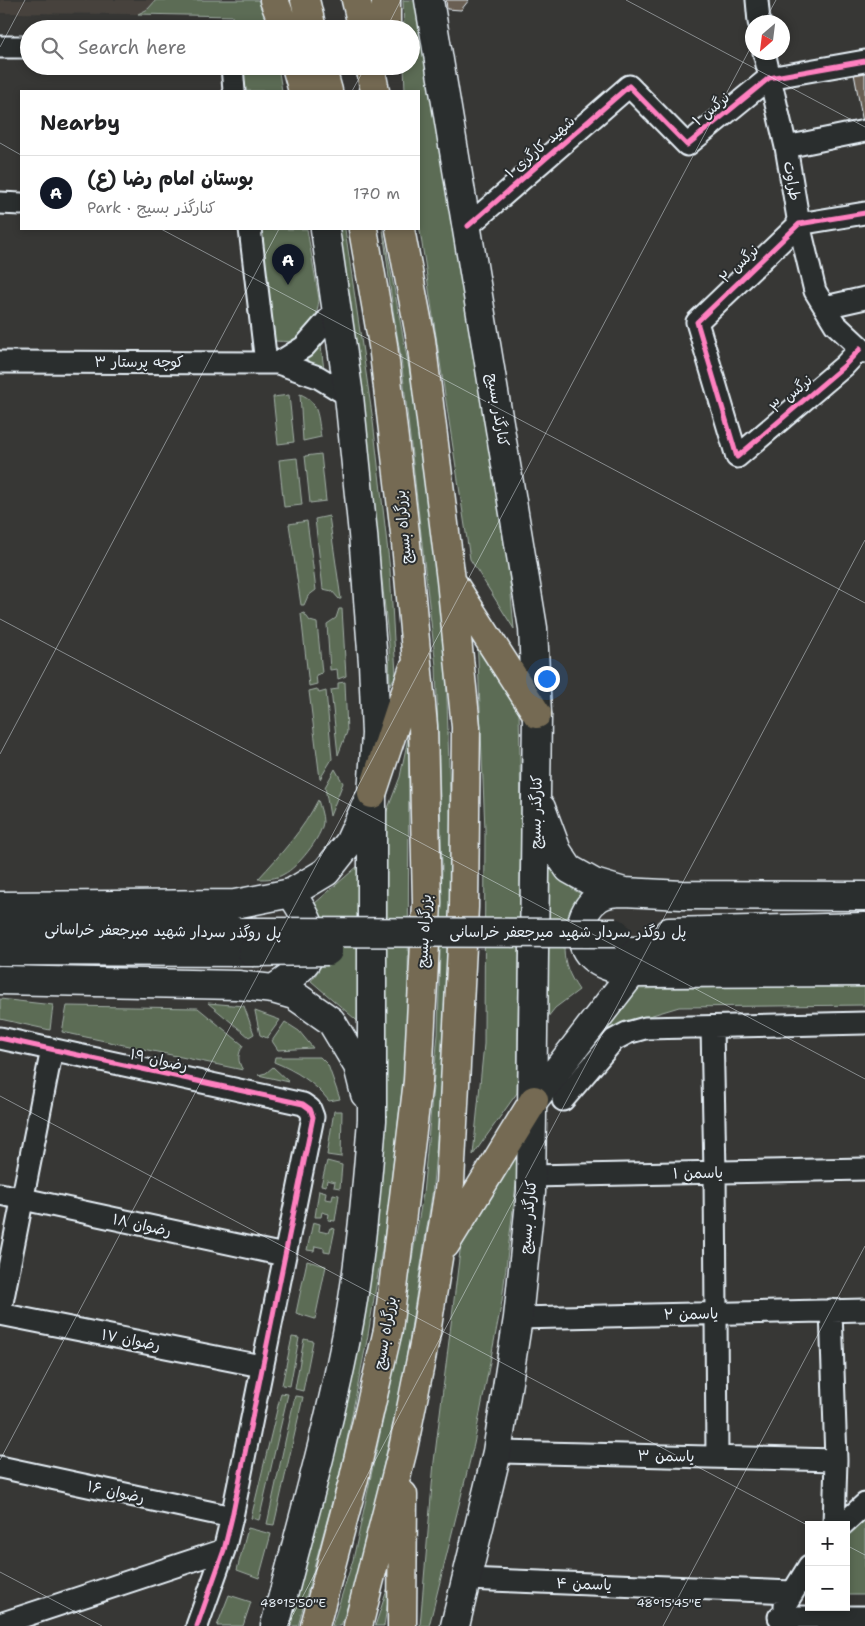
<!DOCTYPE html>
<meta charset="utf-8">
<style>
:root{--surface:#fff;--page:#f6f6f6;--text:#202124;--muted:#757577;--line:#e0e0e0;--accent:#111827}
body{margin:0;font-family:"Shantell Sans","Playpen Sans Arabic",sans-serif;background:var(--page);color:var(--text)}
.controls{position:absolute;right:15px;bottom:15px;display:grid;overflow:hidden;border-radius:0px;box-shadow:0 2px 8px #0003}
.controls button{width:45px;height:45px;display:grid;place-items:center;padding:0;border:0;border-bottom:1px solid var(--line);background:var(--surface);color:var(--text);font:25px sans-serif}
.compass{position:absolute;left:745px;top:15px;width:45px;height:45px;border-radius:50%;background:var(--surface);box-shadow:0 2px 8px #0003;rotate:208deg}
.you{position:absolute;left:546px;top:678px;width:18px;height:18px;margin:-12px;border:4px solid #fff;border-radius:50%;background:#1a73e8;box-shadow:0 0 0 8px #1a73e833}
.badge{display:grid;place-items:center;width:32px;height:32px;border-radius:50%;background:var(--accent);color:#fff;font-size:16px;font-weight:700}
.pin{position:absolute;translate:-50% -41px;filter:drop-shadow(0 1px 2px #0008)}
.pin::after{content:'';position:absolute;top:26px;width:18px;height:15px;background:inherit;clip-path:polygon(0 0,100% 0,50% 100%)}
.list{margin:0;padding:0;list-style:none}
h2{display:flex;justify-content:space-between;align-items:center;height:65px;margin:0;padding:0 20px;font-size:21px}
h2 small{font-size:16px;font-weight:400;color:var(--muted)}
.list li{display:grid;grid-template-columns:32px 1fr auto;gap:15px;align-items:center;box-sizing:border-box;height:75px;padding:0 20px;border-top:1px solid var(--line)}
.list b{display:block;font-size:19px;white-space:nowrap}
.list p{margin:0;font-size:16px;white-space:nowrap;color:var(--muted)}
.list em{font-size:16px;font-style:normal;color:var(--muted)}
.icon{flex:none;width:28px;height:28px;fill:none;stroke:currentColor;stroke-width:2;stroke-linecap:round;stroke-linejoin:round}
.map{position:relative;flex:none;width:865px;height:1626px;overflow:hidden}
.search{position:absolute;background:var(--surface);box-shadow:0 2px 8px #0003;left:20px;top:20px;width:400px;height:55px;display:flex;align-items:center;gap:12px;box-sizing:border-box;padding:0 18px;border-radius:28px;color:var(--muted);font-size:19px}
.panel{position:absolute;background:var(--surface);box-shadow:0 2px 8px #0003;left:20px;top:90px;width:400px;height:140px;border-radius:0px}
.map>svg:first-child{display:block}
</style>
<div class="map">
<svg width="865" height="1626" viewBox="0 0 865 1626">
<rect width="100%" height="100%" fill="#373735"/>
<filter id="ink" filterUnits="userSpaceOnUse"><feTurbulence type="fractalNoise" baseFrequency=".02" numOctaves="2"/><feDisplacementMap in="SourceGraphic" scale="10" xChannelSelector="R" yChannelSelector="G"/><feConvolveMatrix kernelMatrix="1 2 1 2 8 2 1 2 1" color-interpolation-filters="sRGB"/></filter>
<g filter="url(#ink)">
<path fill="#47433e" d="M 0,0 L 156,0 L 148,9 L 138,14 L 0,13 Z"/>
<path fill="#5b6c55" stroke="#a2aea6" d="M 156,0 L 258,0 L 269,16 L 271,29 L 234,29 L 232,16 L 138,14 L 148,9 Z
M 403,0 L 415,0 L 507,549 L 514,629 L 470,559 L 419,224 L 419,91 L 405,91 L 404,66 L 411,66 L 411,29 L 404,29 Z
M 238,66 L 278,66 L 282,91 L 241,91 Z
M 257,229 L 307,229 L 319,299 C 318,313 311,337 294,341 C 287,342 278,341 271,341 Z
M 335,229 L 345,229 L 373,421 L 390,570 L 396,675 L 390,685 L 389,645 L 365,422 Z
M 383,229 L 421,433 L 446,667 L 452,866 L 447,1034 L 432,1195 L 403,1379 L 362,1561 L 341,1626 L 332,1626 L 353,1560 L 392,1378 L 423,1194 L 438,1034 L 442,866 L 436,666 L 401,358 L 393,310 Z
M 321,346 L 324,370 L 302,359 Z
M 300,394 C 319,401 318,418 321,437 L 303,441 Z
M 289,395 L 294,442 L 278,444 L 273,397 Z
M 321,454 L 326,501 L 310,503 L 305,456 Z
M 297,458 L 302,505 L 284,507 L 279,460 Z
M 329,516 L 341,599 L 339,599 L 332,591 L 323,589 L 315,519 Z
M 307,521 L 316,590 L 308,596 L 304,605 L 301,605 L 289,524 Z
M 339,609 L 342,609 L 346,676 L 338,679 L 337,669 L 330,670 L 327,624 L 336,618 Z
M 304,613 L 310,621 L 317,623 L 322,673 L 316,675 L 317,684 L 309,686 L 301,614 Z
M 477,635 L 519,708 L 521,812 L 517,1093 L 473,1155 L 484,1044 L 485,830 Z
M 345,682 L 347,732 L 338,755 L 331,690 L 338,689 L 338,683 Z
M 317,689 L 319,693 L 326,691 L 332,759 L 320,779 L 309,691 Z
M 409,733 L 408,1016 L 403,1082 L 386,1225 L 368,1335 L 341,1469 L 298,1626 L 282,1626 L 355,1336 L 380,829 L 400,777 Z
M 335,769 L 343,783 L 330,816 L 325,787 Z
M 318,800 C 320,807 323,815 323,822 C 322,837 297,868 284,874 C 276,879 267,879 258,879 C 281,854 303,830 318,800 Z
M 544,856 L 571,888 L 587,898 L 571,909 C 563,943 558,959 579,990 L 555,1008 L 540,1027 Z
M 359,865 L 362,1025 L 311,981 C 334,952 334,934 314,904 Z
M 865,985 L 865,1005 L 679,1007 L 639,1019 L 602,1045 L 589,1036 L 631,989 Z
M 0,999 L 53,1005 L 50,1030 L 0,1019 Z
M 208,1003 L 244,1006 L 254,1034 L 249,1037 Z
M 67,1006 L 198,1008 L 243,1045 C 238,1054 237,1061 243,1070 L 62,1032 Z
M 255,1011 L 280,1020 L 267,1038 L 260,1035 Z
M 285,1022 L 299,1031 L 313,1048 L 278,1050 L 272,1041 Z
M 275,1057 L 320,1057 L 328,1065 L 340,1099 L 329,1101 C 314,1082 296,1071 274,1062 Z
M 273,1067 L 289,1082 L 258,1075 L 266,1073 Z
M 334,1111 L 342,1111 L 341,1157 L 327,1155 Z
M 522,1133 L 502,1301 L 474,1444 L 429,1626 L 420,1626 L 434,1462 L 462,1235 Z
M 327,1161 L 342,1165 L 340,1188 L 334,1187 L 335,1182 L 327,1180 L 326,1186 L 321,1185 Z
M 319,1190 L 326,1192 L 325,1199 L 332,1200 L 333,1194 L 339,1195 L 335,1221 L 328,1220 L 329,1214 L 322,1212 L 321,1217 L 315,1217 Z
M 313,1222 L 320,1224 L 319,1231 L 328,1233 L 330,1228 L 335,1229 L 330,1253 L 324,1252 L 324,1248 L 315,1246 L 314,1251 L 307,1250 Z
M 307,1261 L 326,1266 L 315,1319 L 296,1313 Z
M 292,1337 L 299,1338 L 290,1386 L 282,1385 Z
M 304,1339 L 313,1341 L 303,1391 L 295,1389 Z
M 281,1393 L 288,1394 L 259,1520 L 251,1518 Z
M 295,1396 L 303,1397 L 274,1525 L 267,1524 Z
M 865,1517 L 865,1595 L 846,1595 L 846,1534 Z
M 248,1528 L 271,1534 L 259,1578 L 237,1570 Z
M 392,1575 L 384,1626 L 375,1626 Z
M 229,1595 L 251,1602 L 243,1626 L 217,1626 Z"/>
<path fill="#6b5f52" stroke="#e8f1f8" d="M 446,0 L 469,0 L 461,10 L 447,9 Z
M 865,66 L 865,123 L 863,123 L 853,68 Z"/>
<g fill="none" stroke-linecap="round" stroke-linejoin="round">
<defs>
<path id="street" d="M 757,0 L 759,22
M 0,47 L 29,47
M 764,52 L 786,147 L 799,224 L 815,291 L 835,324 L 865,352
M 232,66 L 234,91
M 786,147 L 865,131
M 0,203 L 21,204
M 468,226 L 629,86 L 687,145 L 769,78 L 865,61
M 250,229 L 266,363
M 825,307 L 865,298
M 860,349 L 844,366 L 737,457 L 697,322 L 799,224 L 865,213
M 0,362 L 278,363 L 318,377 L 349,396
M 278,363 L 304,347 L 338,308
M 712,1027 L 715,1172 L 717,1457
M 0,1038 L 303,1104 L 310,1109 L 313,1117 L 232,1517 L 224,1550 L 197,1626
M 563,1100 L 614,1040 L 627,1033 L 645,1028 L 865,1023
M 531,1176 L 865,1169
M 0,1194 L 284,1255
M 831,1310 L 836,1460 L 834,1525
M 0,1313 L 52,1049
M 0,1314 L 261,1366
M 518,1318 L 865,1310
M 497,1452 L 836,1460
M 0,1467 L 232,1517
M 842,1525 L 865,1504
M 466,1579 L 792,1592
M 785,1605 L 809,1566
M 779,1617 L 865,1617
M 0,1624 L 224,1550"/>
<path id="secondary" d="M 429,0 L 533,628 L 537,714 L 531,1192 L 518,1318 L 497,1452 L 455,1626
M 541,808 L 557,851 L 569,869 L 594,883 L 624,892 L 683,895 L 865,896
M 624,892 C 615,892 605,893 598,898 C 579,911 575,941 592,957 C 603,967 618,969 632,973
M 0,906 L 235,904 L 291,893 L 326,872 L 349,843 L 369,799
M 0,929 L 254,932
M 669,932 L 865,927
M 0,951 L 252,952
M 613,951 L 865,950
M 0,980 L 238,985 L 273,989 L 294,995 L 331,1021 L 358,1066 L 365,1094
M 273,989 C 322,958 323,940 291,893
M 534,1100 L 632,973 L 865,972
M 275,1626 C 301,1526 330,1425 349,1323 C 361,1257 367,1187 372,1120 L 372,794 L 376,734 L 373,663 L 363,534 L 349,396 L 325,229"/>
<path id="highway" d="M 274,0 L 285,29
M 305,0 L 312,29
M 356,0 L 363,29
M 386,29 L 386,0
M 296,66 L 303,91
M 321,66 L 328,91
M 370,66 L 375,91
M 454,585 L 537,714
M 372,794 L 413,670
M 445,1245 L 534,1100
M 315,1626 L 354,1478 L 388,1330 L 418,1081 L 427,903 L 423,726 L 405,533 L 383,345 L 363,229
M 358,1626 L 403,1449 L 425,1339 L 450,1183 L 464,907 L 466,727 L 451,580 L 421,340 L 400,229
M 402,1626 L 403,1495"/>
</defs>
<use href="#street" stroke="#e8f1f8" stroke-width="25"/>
<use href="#secondary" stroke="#e8f1f8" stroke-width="31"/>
<use href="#highway" stroke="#e8f1f8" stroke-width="31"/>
<use href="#street" stroke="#2a2d2e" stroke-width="21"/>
<use href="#secondary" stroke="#2a2d2e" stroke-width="28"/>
<use href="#highway" stroke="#756b52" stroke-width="28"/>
<defs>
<path id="secondary-bridge" d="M 254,932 L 616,933
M 252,952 L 328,951"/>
</defs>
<use href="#secondary-bridge" stroke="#e8f1f8" stroke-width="31" stroke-linecap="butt"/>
<use href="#secondary-bridge" stroke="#2a2d2e" stroke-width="28"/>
<defs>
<path id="cycleway" d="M 468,226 L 629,86 L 687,145 L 769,78 L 865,61
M 860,349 L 844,366 L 737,457 L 697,322 L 799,224 L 865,213
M 0,1038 L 303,1104 L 310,1109 L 313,1117 L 232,1517 L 224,1550 L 197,1626"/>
</defs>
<use href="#cycleway" stroke="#2a2d2e" stroke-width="8"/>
<use href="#cycleway" stroke="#ff80c0" stroke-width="5"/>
</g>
</g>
<path fill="none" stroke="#e8f1f8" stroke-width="1" stroke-opacity="0.45" d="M 626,0 L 865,127M 764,22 L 776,0M 386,29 L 401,0M 0,47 L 25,0M 352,91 L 366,66M 0,143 L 21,155M 161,229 L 865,603M 0,619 L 865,1079M 0,754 L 279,229M 0,1096 L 809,1526M 0,1460 L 752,45M 846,1545 L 865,1555M 0,1572 L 102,1626M 287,1626 L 865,540M 663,1626 L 865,1246"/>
<g text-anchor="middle" stroke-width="4" stroke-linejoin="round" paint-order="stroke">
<g font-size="15" fill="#e8f1f8" stroke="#2a2d2e">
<text transform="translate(711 109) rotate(-40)" y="5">نرگس ۱</text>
<text transform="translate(540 147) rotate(-41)" y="5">شهید کارگری ۱</text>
<text transform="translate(792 181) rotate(80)" y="5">طراوت</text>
<text transform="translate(739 264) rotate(-44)" y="5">نرگس ۲</text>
<text x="139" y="367">کوچه پرستار ۳</text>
<text transform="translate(791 394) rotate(-40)" y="5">نرگس ۳</text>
<text transform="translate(498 410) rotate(81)" y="5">کنارگذر بسیج</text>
<text transform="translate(403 527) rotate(-95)" y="5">بزرگراه بسیج</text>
<text transform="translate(536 812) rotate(-89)" y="5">کنارگذر بسیج</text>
<text transform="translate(163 931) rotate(1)" y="5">پل روگذر سردار شهید میرجعفر خراسانی</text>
<text transform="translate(424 931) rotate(-87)" y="5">بزرگراه بسیج</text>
<text x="568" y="937">پل روگذر سردار شهید میرجعفر خراسانی</text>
<text transform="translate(159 1060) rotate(12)" y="5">رضوان ۱۹</text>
<text transform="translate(698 1173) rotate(-1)" y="5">یاسمن ۱</text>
<text transform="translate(528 1217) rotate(-85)" y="5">کنارگذر بسیج</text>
<text transform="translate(142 1225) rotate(12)" y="5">رضوان ۱۸</text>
<text transform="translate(691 1314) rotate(-1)" y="5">یاسمن ۲</text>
<text transform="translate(385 1333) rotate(-80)" y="5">بزرگراه بسیج</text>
<text transform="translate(131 1340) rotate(11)" y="5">رضوان ۱۷</text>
<text transform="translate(666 1456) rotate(1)" y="5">یاسمن ۳</text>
<text transform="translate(116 1492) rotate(12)" y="5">رضوان ۱۶</text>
<text transform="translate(584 1584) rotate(2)" y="5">یاسمن ۴</text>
</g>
</g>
<g font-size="12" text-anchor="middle" fill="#e8f1f8" stroke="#2a2d2e" stroke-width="4" stroke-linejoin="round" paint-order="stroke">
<text x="293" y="1607">48°15'50"E</text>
<text x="669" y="1607">48°15'45"E</text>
</g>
</svg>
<div class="controls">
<button>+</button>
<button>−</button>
</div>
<svg class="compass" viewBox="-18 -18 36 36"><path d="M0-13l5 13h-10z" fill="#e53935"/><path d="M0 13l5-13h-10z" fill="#757577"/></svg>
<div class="you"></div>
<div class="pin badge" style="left:288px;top:285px">A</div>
<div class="search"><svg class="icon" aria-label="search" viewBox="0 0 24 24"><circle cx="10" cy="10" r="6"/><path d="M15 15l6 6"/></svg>Search here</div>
<section class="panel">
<h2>Nearby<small></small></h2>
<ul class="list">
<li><span class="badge">A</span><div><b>بوستان امام رضا (ع)</b><p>Park · کنارگذر بسیج</p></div><em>170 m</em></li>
</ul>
</section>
</div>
